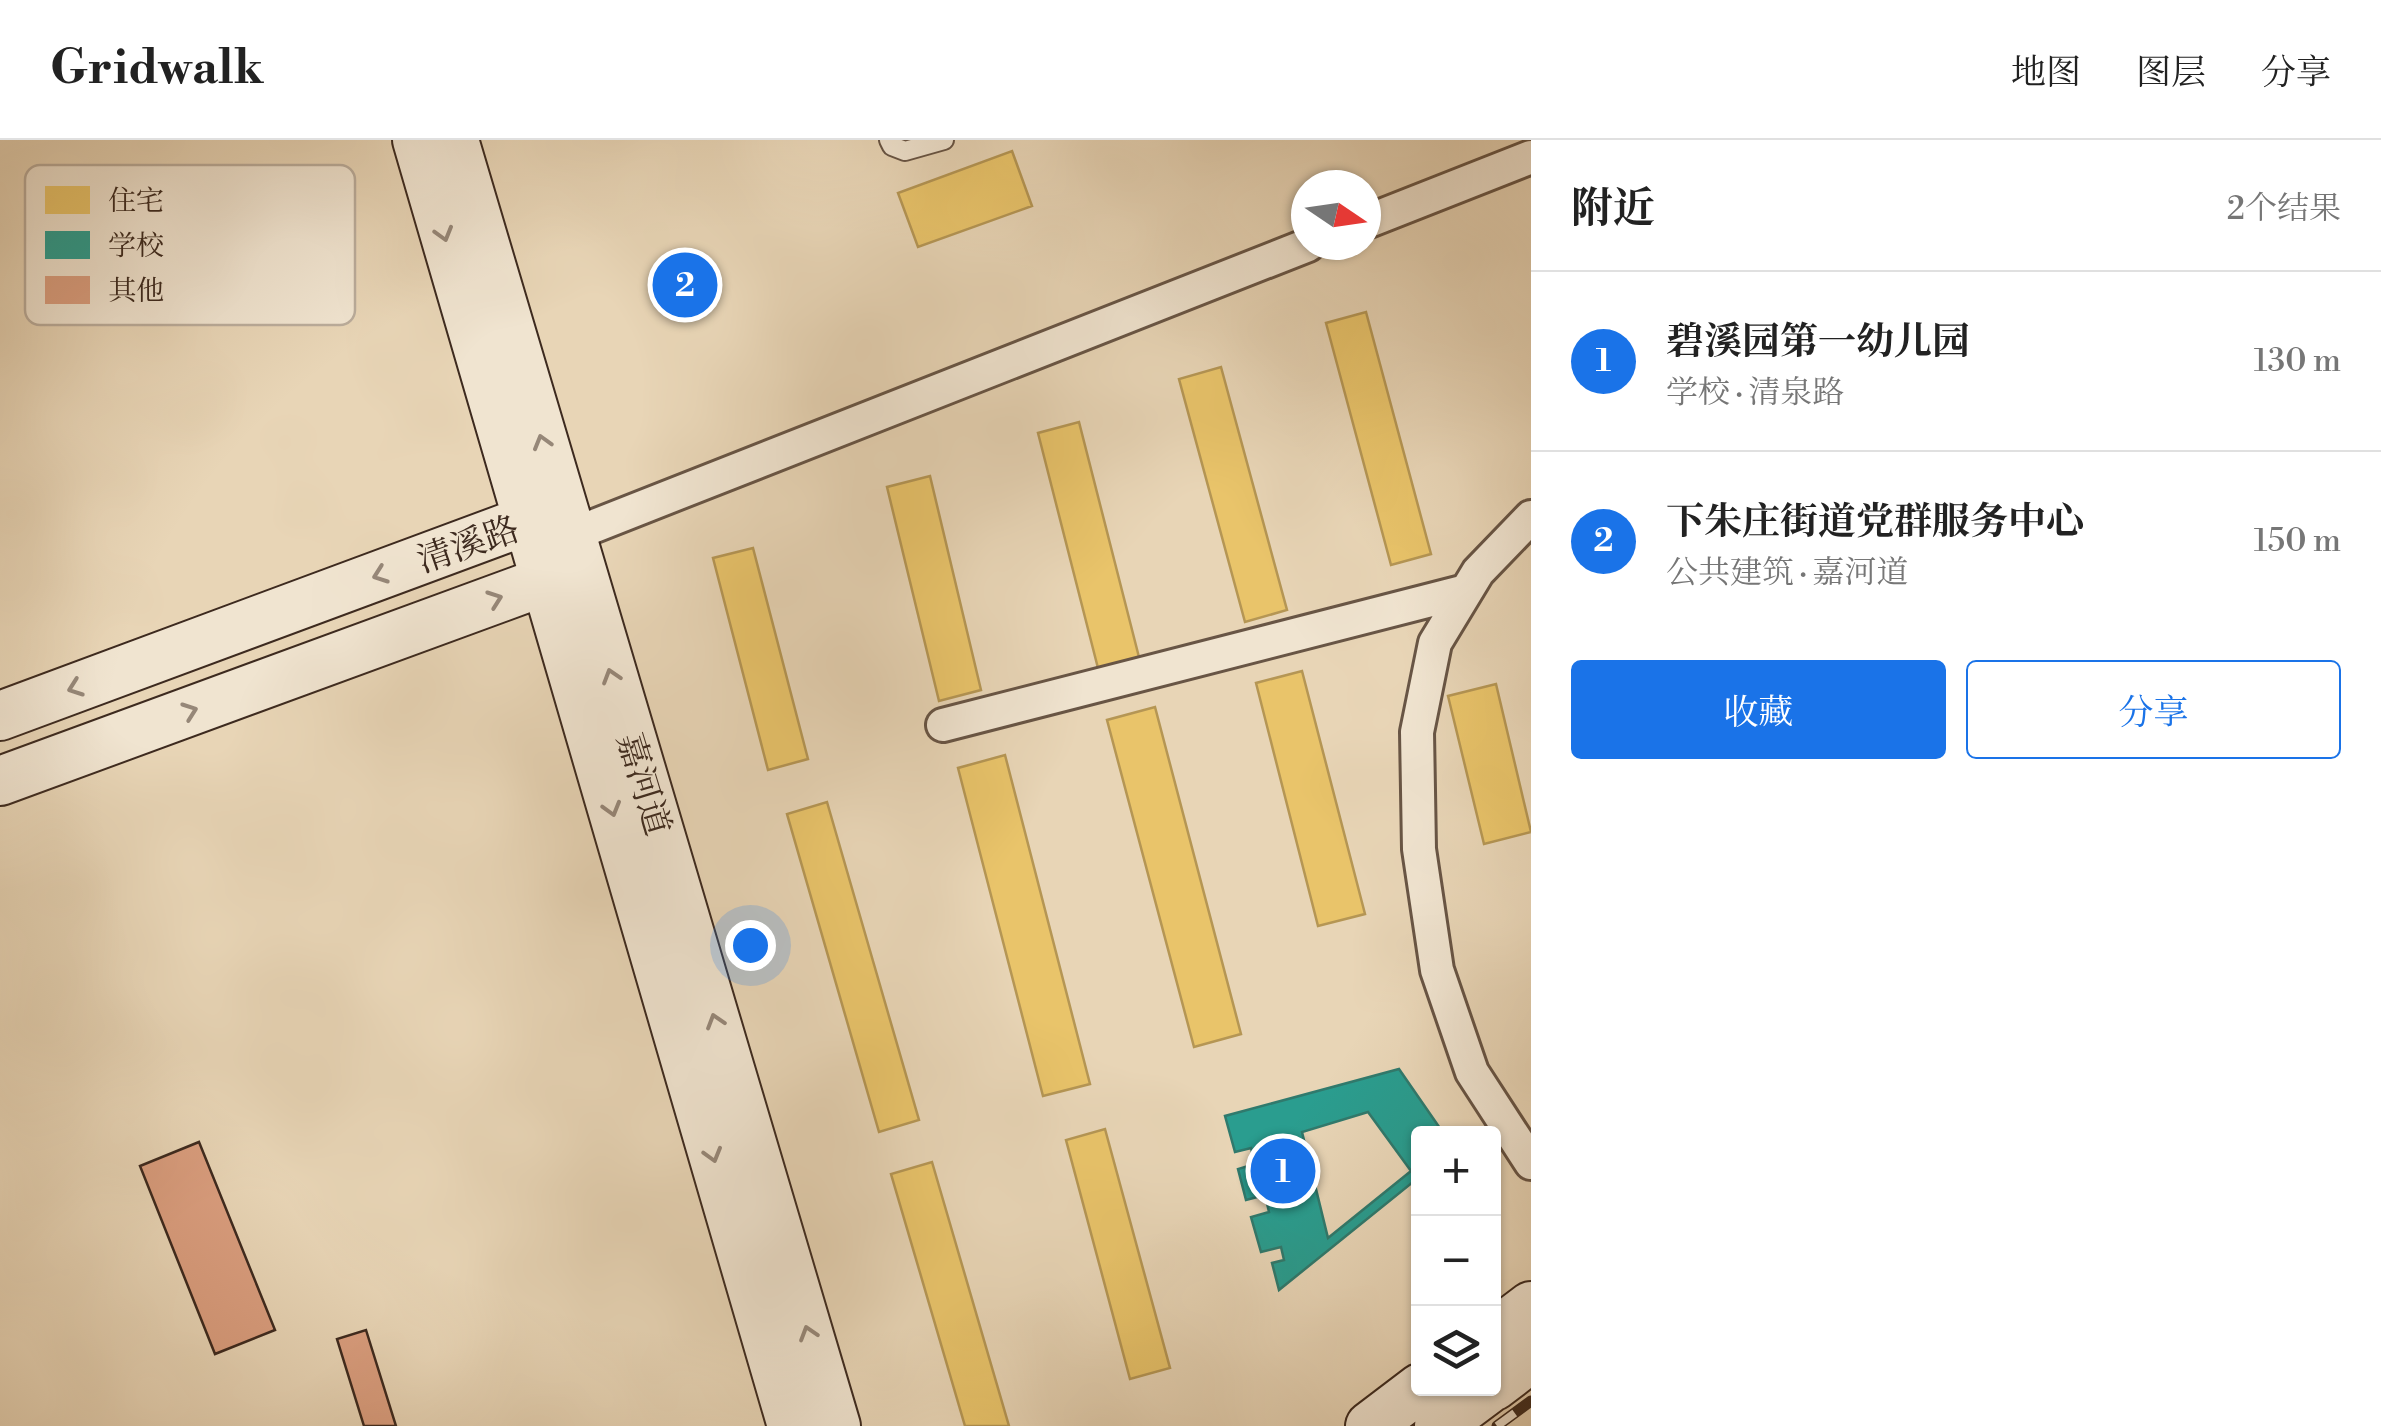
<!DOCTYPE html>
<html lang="zh">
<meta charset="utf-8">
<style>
:root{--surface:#fff;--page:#f6f6f6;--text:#222;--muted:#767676;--line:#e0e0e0;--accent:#1a73e8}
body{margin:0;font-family:"Libre Bodoni","Noto Serif SC",serif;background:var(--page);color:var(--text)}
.controls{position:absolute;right:30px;bottom:30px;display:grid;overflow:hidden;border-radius:10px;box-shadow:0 2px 8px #0004}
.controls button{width:90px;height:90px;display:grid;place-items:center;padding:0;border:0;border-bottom:2px solid var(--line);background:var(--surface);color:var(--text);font:50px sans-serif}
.compass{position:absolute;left:1291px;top:30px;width:90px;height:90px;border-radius:50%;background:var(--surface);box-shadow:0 2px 8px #0004;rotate:103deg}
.you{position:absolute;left:750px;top:805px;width:35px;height:35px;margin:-25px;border:8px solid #fff;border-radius:50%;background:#1a73e8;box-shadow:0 0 0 15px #1a73e833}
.badge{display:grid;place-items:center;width:65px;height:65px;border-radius:50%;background:var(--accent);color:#fff;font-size:32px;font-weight:700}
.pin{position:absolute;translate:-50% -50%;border:5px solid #fff;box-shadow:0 2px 10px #0006}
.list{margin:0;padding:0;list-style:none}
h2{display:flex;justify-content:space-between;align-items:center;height:130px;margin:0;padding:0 40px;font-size:42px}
h2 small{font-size:32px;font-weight:400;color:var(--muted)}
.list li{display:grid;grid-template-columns:65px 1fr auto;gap:30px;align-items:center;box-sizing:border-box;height:180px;padding:0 40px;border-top:2px solid var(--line)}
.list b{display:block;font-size:38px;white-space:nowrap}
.list p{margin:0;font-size:32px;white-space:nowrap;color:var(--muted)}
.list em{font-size:32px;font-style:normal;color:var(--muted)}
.actions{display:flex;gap:20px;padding:30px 40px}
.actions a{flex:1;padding:22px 0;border:2px solid var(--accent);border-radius:10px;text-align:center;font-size:35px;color:var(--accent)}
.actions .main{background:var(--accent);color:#fff}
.icon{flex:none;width:55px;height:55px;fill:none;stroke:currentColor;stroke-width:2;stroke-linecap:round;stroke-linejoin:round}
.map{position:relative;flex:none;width:1531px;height:1286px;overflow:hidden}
header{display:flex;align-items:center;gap:60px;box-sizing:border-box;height:140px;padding:0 50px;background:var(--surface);border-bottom:2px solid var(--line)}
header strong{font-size:48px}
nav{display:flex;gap:55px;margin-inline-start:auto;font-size:35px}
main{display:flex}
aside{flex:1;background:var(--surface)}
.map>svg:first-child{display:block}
</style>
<header>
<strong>Gridwalk</strong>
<nav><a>地图</a><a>图层</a><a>分享</a></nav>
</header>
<main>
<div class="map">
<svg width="1531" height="1286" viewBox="0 0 1531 1286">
<rect width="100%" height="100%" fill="#e8d5b6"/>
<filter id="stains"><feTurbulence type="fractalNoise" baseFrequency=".002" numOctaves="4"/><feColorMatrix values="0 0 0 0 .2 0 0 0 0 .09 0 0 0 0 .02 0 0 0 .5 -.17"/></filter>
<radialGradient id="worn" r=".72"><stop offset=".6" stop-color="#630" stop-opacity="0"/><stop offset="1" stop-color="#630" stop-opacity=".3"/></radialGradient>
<path fill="#e9c46a" stroke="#b59654" stroke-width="2.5" d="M 1012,11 L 1032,66 L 918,107 L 898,53 Z
M 1366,172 L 1431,414 L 1391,425 L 1326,183 Z
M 1221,227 L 1287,470 L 1245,482 L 1179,239 Z
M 1079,282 L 1141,525 L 1100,536 L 1038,293 Z
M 930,336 L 981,550 L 939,561 L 887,347 Z
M 753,408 L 808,619 L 768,630 L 713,418 Z
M 1302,531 L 1365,774 L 1318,786 L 1256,543 Z
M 1496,544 L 1531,692 L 1484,704 L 1448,556 Z
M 1155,567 L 1241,894 L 1194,907 L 1107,580 Z
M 1005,615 L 1090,944 L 1043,956 L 958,628 Z
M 827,662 L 919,980 L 879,992 L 787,674 Z
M 1105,989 L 1170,1228 L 1130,1239 L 1066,1000 Z
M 932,1022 L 1009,1286 L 965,1286 L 891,1034 Z"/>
<path fill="#2a9d8f" stroke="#307a6d" stroke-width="2.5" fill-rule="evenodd" d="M 1399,929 L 1444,994 L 1418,994 L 1418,1038 L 1279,1150 L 1272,1123 L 1284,1120 L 1281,1107 L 1261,1112 L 1251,1077 L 1269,1072 L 1265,1055 L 1246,1060 L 1238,1029 L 1255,1024 L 1251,1008 L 1235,1012 L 1225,976 ZM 1368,972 L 1411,1031 L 1328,1098 L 1302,992 Z"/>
<path fill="#da9e7f" stroke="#3d2a1f" stroke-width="2.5" d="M 199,1002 L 275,1190 L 215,1214 L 140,1026 Z
M 366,1190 L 396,1286 L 364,1286 L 337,1199 Z"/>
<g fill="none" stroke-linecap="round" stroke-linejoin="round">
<defs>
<path id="lane" d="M 889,0 L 892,6 L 905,11 L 944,0"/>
<path id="street" d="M 1366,82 L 1531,17
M 1531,377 L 1478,432 L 1435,503 L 1417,592 L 1419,709 L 1437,830 L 1472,932 L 1531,1023
M 569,396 L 1308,105
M 943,585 L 1466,451"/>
<path id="secondary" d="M 417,0 L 792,1286
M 454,0 L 836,1286
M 0,576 L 528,380 L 557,391
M 0,641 L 545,441 L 560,414
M 1494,1194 L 1531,1166
M 1494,1246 L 1531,1218
M 1370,1286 L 1420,1248
M 1439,1286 L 1490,1248"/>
</defs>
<use href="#lane" stroke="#685545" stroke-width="22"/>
<use href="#street" stroke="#685545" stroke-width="38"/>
<use href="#secondary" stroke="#3d2a1f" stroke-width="52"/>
<use href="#lane" stroke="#f0e4d0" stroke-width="18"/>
<use href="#street" stroke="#f0e4d0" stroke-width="32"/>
<use href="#secondary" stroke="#f0e4d0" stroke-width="48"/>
<defs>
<path id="rail" d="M 1497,1286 L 1531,1261"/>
</defs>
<use href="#rail" stroke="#3d2a1f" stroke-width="11"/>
<use href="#rail" stroke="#f0e4d0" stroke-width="8" stroke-dasharray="22" stroke-linecap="butt"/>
</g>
<defs><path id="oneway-chevron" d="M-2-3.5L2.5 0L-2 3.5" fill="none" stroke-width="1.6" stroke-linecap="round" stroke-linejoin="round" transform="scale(2.5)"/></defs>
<g stroke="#968778">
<use href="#oneway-chevron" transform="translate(444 94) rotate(74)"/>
<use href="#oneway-chevron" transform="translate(542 302) rotate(-106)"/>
<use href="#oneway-chevron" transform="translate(380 435) rotate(160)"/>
<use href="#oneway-chevron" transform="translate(495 459) rotate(-20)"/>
<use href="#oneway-chevron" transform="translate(611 536) rotate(-107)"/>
<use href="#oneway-chevron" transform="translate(75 548) rotate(160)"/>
<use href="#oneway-chevron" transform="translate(190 571) rotate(-20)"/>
<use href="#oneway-chevron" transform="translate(612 669) rotate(74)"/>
<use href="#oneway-chevron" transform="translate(715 881) rotate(-107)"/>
<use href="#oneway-chevron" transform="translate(713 1015) rotate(74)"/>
<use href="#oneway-chevron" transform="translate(808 1193) rotate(-107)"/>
</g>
<g text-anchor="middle" stroke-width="10" stroke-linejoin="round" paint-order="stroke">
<g font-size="35" fill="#3d2a1f" stroke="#f0e4d0">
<text transform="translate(468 404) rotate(-19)" y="12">清溪路</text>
<text transform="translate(644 644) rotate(73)" y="12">嘉河道</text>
</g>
</g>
<rect x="25" y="25" width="330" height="160" rx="15" fill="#f0e4d0" stroke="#baac9b" stroke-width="2.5"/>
<rect x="45" y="46" width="45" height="28" fill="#e9c46a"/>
<rect x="45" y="91" width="45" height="28" fill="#2a9d8f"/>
<rect x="45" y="136" width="45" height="28" fill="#da9e7f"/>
<g font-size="28" fill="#3d2a1f">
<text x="108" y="70">住宅</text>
<text x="108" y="115">学校</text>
<text x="108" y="160">其他</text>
</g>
<rect width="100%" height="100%" filter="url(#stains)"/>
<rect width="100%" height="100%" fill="url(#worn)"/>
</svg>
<div class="controls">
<button>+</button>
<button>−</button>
<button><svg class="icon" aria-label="layers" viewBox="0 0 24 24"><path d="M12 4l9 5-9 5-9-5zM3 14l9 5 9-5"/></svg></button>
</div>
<svg class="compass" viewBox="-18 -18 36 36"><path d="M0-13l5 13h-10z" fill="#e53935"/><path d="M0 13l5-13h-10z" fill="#767676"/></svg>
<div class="you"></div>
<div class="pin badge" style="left:1283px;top:1031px">1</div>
<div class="pin badge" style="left:685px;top:145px">2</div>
</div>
<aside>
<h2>附近<small>2个结果</small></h2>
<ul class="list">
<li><span class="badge">1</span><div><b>碧溪园第一幼儿园</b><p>学校 · 清泉路</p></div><em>130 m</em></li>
<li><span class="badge">2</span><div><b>下朱庄街道党群服务中心</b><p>公共建筑 · 嘉河道</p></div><em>150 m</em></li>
</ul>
<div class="actions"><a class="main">收藏</a><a>分享</a></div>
</aside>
</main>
